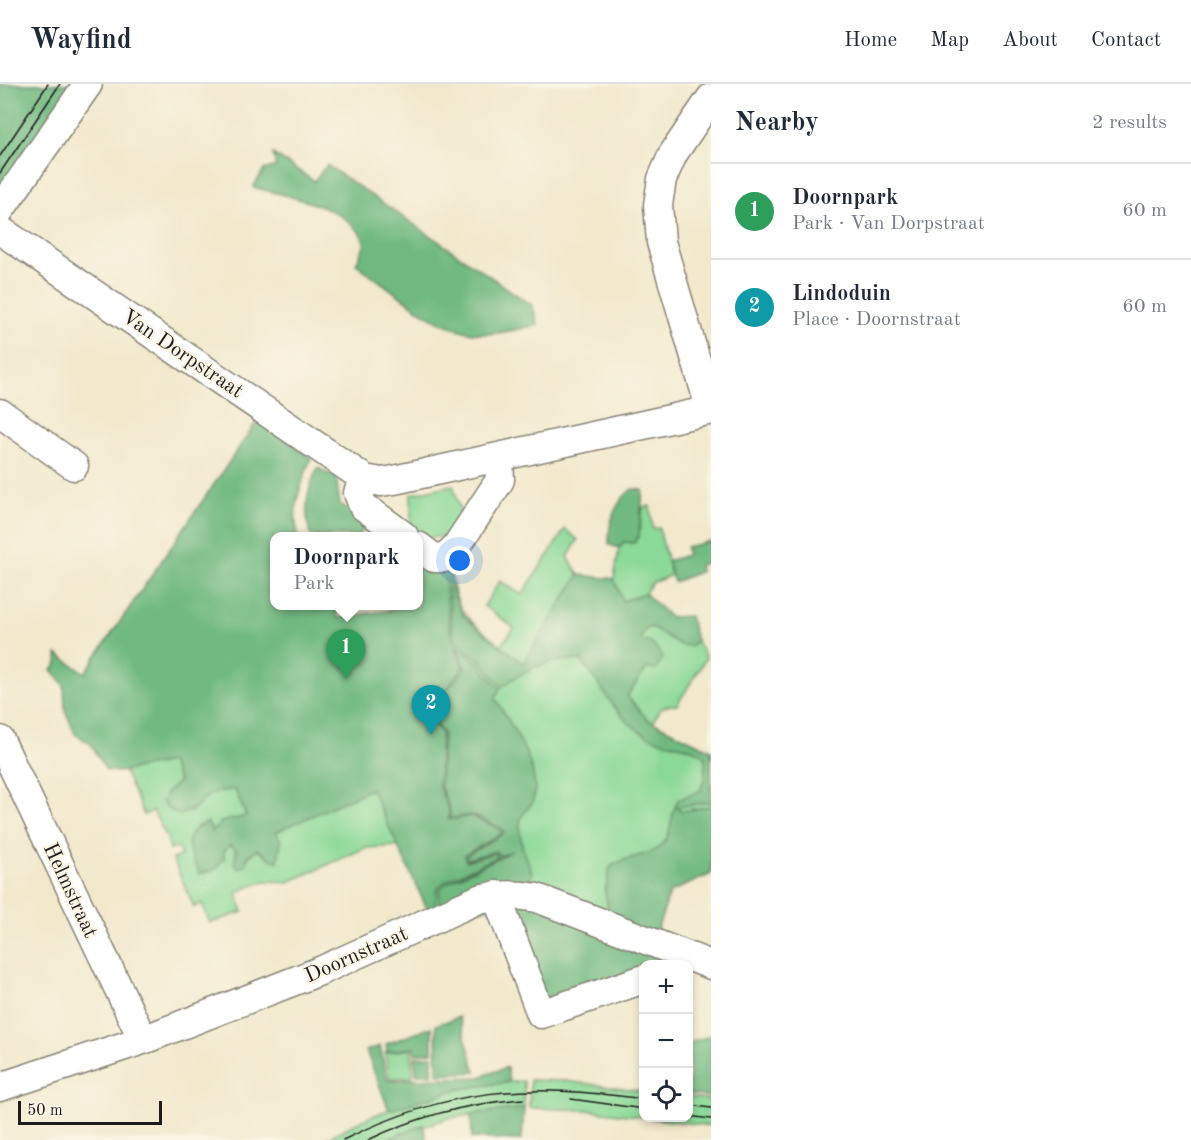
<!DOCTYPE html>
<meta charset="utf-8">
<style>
:root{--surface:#fff;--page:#f6f6f7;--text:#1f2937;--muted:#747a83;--line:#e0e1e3;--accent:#b5179e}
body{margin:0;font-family:"Old Standard TT",serif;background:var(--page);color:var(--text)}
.controls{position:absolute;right:18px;bottom:18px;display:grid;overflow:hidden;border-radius:12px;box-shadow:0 3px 9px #0003}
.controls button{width:54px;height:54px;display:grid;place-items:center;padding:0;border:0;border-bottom:2px solid var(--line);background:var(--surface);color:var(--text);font:30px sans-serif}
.scale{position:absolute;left:18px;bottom:15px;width:144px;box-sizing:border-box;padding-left:6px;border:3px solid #1c1c1c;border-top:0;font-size:16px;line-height:21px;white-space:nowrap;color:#1c1c1c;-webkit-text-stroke:4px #fcf5e5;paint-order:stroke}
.you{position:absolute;left:460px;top:477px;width:21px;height:21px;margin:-15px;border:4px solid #fff;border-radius:50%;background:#1a73e8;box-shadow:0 0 0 9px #1a73e833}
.badge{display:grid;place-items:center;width:39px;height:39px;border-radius:50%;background:var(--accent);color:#fff;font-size:20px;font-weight:700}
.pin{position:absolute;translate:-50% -50px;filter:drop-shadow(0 2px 3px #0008)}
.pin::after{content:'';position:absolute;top:32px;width:21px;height:18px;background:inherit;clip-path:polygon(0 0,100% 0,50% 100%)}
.popup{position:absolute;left:270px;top:448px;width:153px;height:78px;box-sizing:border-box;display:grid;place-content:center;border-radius:12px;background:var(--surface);filter:drop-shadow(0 2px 4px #0005);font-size:20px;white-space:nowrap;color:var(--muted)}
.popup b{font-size:22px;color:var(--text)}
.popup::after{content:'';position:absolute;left:50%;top:100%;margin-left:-12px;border:12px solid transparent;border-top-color:var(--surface)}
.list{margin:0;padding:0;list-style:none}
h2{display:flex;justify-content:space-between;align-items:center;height:78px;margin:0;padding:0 24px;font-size:26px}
h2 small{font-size:20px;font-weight:400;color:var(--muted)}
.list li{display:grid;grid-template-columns:39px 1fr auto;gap:18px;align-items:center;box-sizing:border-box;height:96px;padding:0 24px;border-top:2px solid var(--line)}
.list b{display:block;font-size:22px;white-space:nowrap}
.list p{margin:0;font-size:20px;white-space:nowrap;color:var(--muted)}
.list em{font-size:20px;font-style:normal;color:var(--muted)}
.icon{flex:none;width:33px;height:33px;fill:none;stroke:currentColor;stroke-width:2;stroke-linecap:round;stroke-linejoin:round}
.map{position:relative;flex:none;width:711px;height:1056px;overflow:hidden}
header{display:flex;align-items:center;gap:36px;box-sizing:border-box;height:84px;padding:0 30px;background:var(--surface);border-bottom:2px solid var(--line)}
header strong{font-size:28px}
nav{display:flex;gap:33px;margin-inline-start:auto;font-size:21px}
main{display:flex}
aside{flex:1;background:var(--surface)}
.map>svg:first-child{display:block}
</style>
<header>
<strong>Wayfind</strong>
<nav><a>Home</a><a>Map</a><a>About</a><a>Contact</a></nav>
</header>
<main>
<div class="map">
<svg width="711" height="1056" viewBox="0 0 711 1056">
<rect width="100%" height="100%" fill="#fcf5e5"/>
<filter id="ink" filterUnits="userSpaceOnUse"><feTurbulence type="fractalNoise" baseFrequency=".0167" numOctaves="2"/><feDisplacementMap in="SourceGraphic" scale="12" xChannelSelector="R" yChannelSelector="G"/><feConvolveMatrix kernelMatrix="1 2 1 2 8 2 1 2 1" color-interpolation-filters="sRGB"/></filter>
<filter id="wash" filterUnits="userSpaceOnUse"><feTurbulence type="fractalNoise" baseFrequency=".008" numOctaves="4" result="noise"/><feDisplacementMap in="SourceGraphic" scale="24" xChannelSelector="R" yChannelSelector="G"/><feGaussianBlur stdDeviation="1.35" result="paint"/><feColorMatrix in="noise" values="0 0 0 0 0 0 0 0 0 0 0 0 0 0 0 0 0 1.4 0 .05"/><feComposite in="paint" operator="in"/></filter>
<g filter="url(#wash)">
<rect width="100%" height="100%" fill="#f2e9cd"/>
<path fill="#8bd997" stroke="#547a5a" stroke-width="1.5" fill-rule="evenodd" d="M 258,336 L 260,466 L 274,522 L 343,543 L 408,533 L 427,512 L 449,472 C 456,527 457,528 501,561 L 514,544 L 484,522 L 500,497 L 522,511 L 565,445 L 578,456 L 568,473 L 579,491 L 614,495 L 619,464 L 624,458 L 634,459 L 639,452 L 643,423 L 650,422 L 653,445 L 659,444 L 671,491 L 652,499 L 645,509 L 623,517 L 633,602 L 647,584 L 641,555 L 644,546 L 652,543 L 668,554 L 691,562 L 696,556 L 706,574 L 677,621 C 662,620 659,626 653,638 L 711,666 L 711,790 L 670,808 L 653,857 L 538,814 L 432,835 L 398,762 L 365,764 L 289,798 L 264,797 L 237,808 L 243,828 L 210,839 L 202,820 L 194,823 L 173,775 L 181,771 L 178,763 L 170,766 L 167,754 L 153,727 L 144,731 L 124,687 L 170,678 L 179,698 L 167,708 L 191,728 C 201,717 209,706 226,706 L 76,602 ZM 247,733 L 278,777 L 271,775 L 257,765 L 238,784 L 235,780 L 236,766 L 230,760 L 224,767 L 197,742 L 208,739 L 212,748 L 221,738 Z
M 453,401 L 463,436 L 451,452 L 423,454 L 411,446 L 411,410 Z
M 412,965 L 413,993 L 389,994 L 385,969 Z
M 530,996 L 565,997 L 643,1007 L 643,1033 L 587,1026 L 529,1024 Z
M 524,997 L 524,1024 L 448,1034 L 385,1056 L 324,1056 C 385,1021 454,1001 524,997 Z
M 689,1013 L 711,1016 L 711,1042 L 646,1034 L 688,1034 Z"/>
<path fill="#70b980" stroke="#466a4e" stroke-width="1.5" d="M 0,0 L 77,0 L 0,121 Z
M 273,70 L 314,97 L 327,81 L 533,222 L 538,241 C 517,245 495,252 474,249 C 434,244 389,203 356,180 L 365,160 C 353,122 287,113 253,103 L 264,86 L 276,82 Z
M 258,336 L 311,374 C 302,399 289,426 299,452 L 274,452 L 274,522 L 336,522 L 338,534 L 418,522 L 418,464 L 443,475 L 450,546 L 463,584 L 441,611 L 432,638 L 441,649 L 439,703 L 449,727 L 448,736 L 471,732 L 499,745 L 503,749 L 464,771 L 466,777 L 495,769 L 497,773 L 446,797 L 438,804 L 432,835 L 371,705 L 276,748 L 281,757 L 278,777 L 271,775 L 257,765 L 248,772 L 246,781 L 238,785 L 235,780 L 236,766 L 230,761 L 224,767 L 224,774 L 216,785 L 200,790 C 188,767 178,749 208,738 L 212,748 L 221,738 L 246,732 L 235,706 C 197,706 207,723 180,731 L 168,725 L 162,718 L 167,708 L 179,697 L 170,678 L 118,688 L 106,686 L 90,659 L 75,650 L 65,626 L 64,601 L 52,586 L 57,580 L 57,570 L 85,589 Z
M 318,384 L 336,393 L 340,420 L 368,438 L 359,452 L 311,452 C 303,428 306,406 318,384 Z
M 632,405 L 643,406 L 639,452 L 634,459 L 624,458 L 619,464 L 609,461 C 608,439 615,418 632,405 Z
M 711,457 L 711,478 L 699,481 L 700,488 L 674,498 L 667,477 L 687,471 L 686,463 Z
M 449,472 L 453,508 L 464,533 L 523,579 L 579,491 L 614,495 L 623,517 L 645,509 L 670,533 L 690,532 L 696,556 L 691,562 L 680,561 L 652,543 L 644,546 L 641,555 L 653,560 L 663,573 L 656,586 L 647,584 L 627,612 L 648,636 L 711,666 L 711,718 L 677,723 L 682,727 L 711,722 L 711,790 L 670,808 L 653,858 L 670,880 L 644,880 L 643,895 L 541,930 L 496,810 L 439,821 L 440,805 L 447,799 L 512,767 L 499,772 L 496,767 L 467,775 L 466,772 L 504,749 L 500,743 L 471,731 L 450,735 L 450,727 L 440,702 L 443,649 L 434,638 L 442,612 L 465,585 L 458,563 L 478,579 L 500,605 L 495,614 C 510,639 543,686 533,717 C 531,722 525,727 522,732 C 519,738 520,752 522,760 C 525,784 544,786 520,809 L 610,840 L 605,807 L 610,783 C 626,771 652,774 665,757 C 673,744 670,729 678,716 L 700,707 L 705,694 L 705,672 C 686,658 661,662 641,648 C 614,631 601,601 582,577 C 553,573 525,585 502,603 L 480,576 L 458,560 L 452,546 L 446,475 Z
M 459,933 L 476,988 L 437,990 L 436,941 Z
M 432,943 L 432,968 L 415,970 L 414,963 L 387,968 L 386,960 Z
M 711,951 L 711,1013 L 689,1010 L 689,959 Z
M 380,962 L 387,996 L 480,993 L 507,983 L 509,998 L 459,1005 L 389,1026 L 366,967 Z
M 432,972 L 432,990 L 416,990 L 415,973 Z
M 524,1024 L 522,1056 L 472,1054 L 471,1030 Z
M 423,1041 L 427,1056 L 385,1056 Z"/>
</g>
<g filter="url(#ink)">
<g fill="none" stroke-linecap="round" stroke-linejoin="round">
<defs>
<path id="minor" d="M 711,14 L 673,70 L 662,95 L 658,121 L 661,158 L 711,327
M 0,126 L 88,0
M 0,146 L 365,395 L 381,398 L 394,396 L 711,326
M 0,329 L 74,382
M 365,395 L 358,409 L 363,422 L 404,452
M 418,462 L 434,474 L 444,474 L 456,463 L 500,396 L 499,374
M 0,656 L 143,956
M 496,811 L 541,930 L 644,895
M 0,1003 L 143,956 L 320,887 L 479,815 C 499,810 517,810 537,814 L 711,881"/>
</defs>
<use href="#minor" stroke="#878274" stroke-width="31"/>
<use href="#minor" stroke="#fff" stroke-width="28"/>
<path stroke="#1c1c1c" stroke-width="1.5" d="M 0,72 L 48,0
M 0,89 L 60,0
M 571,1015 L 644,1025
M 688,1021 L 711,1024
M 688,1032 L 711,1035
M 343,1056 C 450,1003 527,999 644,1015
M 368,1056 C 418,1032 468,1019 523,1015"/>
</g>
</g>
<g text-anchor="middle" stroke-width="4.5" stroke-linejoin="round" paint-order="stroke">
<g font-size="21" fill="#1c1c1c" stroke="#fcf5e5">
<text transform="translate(183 269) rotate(34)" y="7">Van Dorpstraat</text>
<text transform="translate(71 806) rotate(65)" y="7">Helmstraat</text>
<text transform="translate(356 870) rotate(-24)" y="7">Doornstraat</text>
</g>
</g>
</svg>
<div class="controls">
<button>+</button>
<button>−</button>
<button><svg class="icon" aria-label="locate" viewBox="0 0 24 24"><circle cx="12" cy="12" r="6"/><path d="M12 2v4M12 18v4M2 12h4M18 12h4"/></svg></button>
</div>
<div class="scale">50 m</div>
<div class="you"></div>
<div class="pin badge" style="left:346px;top:595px;background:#2e9e5b">1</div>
<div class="popup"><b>Doornpark</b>Park</div>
<div class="pin badge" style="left:431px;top:651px;background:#0f9aa8">2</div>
</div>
<aside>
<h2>Nearby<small>2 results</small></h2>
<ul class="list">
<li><span class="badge" style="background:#2e9e5b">1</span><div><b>Doornpark</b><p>Park · Van Dorpstraat</p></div><em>60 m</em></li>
<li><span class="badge" style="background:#0f9aa8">2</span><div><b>Lindoduin</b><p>Place · Doornstraat</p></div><em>60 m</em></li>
</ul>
</aside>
</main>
